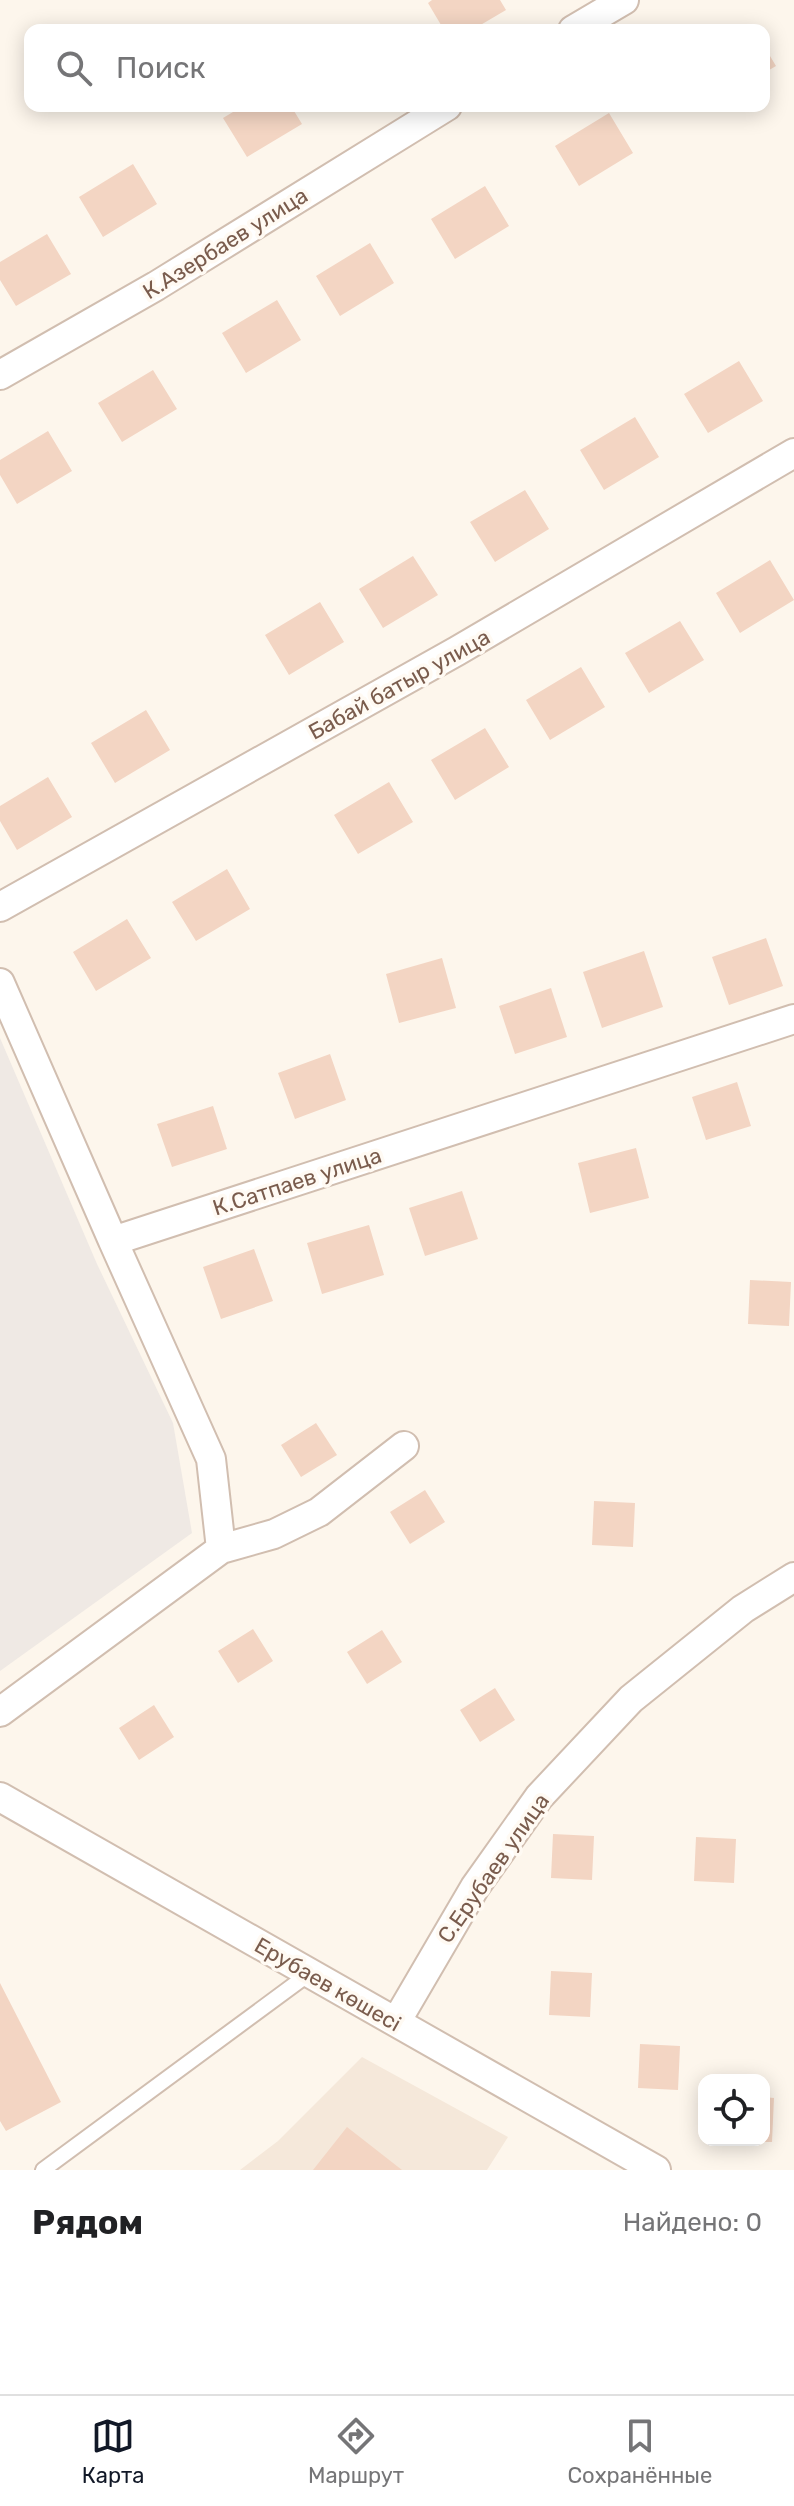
<!DOCTYPE html>
<html lang="ru">
<meta charset="utf-8">
<style>
:root{--surface:#fff;--page:#f2f2f2;--text:#202124;--muted:#757577;--line:#e0e0e0;--accent:#111827}
body{margin:0;font-family:Rubik,sans-serif;background:var(--page);color:var(--text)}
.controls{position:absolute;right:24px;bottom:24px;display:grid;overflow:hidden;border-radius:16px;box-shadow:0 4px 20px #0003}
.controls button{width:72px;height:72px;display:grid;place-items:center;padding:0;border:0;border-bottom:2px solid var(--line);background:var(--surface);color:var(--text);font:40px sans-serif}
.list{margin:0;padding:0;list-style:none}
h2{display:flex;justify-content:space-between;align-items:center;height:104px;margin:0;padding:0 32px;font-size:34px}
h2 small{font-size:26px;font-weight:400;color:var(--muted)}
.icon{flex:none;width:44px;height:44px;fill:none;stroke:currentColor;stroke-width:2;stroke-linecap:round;stroke-linejoin:round}
.map{position:relative;flex:none;width:794px;height:2170px;overflow:hidden}
.search{position:absolute;background:var(--surface);box-shadow:0 4px 20px #0003;left:24px;right:24px;top:24px;height:88px;display:flex;align-items:center;gap:20px;box-sizing:border-box;padding:0 28px;border-radius:16px;color:var(--muted);font-size:30px}
.sheet{height:224px;background:var(--surface)}
nav{display:flex;justify-content:space-around;align-items:center;box-sizing:border-box;height:112px;border-top:2px solid var(--line);background:var(--surface);font-size:22px;color:var(--muted)}
nav a{display:grid;justify-items:center;gap:4px}
nav .on{color:var(--accent)}
.map>svg:first-child{display:block}
</style>
<div class="map">
<svg width="794" height="2170" viewBox="0 0 794 2170">
<rect width="100%" height="100%" fill="#fdf6ec"/>
<path fill="#f5e8da" d="M 362,2057 L 508,2137 L 487,2170 L 240,2170 L 278,2141 Z"/>
<path fill="#efe9e4" d="M 0,1038 L 97,1264 L 173,1423 L 192,1533 L 0,1671 Z"/>
<path fill="#f3d5c3" d="M 432,0 L 500,0 L 506,10 L 472,30 L 444,30 L 428,3 Z
M 764,46 L 776,66 L 764,73 Z
M 243,106 L 291,106 L 302,124 L 247,157 L 223,118 Z
M 609,113 L 633,153 L 579,186 L 555,146 Z
M 133,164 L 157,204 L 103,237 L 79,197 Z
M 485,186 L 509,226 L 455,259 L 431,219 Z
M 47,234 L 71,274 L 16,306 L 0,280 L 0,262 Z
M 370,243 L 394,283 L 340,316 L 316,276 Z
M 277,300 L 301,340 L 246,373 L 222,333 Z
M 739,361 L 763,401 L 708,433 L 684,394 Z
M 153,370 L 177,409 L 122,442 L 98,403 Z
M 635,417 L 659,457 L 604,490 L 580,450 Z
M 48,431 L 72,471 L 17,504 L 0,475 L 0,460 Z
M 525,490 L 549,529 L 495,562 L 470,522 Z
M 413,556 L 438,595 L 383,628 L 359,589 Z
M 770,560 L 794,600 L 740,633 L 716,593 Z
M 320,602 L 344,642 L 289,675 L 265,635 Z
M 680,621 L 704,660 L 649,693 L 625,653 Z
M 581,667 L 605,707 L 550,740 L 526,700 Z
M 146,710 L 170,750 L 115,783 L 91,743 Z
M 485,728 L 509,767 L 455,800 L 431,760 Z
M 48,777 L 72,817 L 17,850 L 0,821 L 0,806 Z
M 389,782 L 413,822 L 358,854 L 334,815 Z
M 227,869 L 250,909 L 196,941 L 172,902 Z
M 127,919 L 151,958 L 96,991 L 73,952 Z
M 766,938 L 783,986 L 729,1005 L 712,957 Z
M 644,951 L 663,1007 L 602,1028 L 583,972 Z
M 442,958 L 456,1008 L 399,1023 L 386,974 Z
M 551,988 L 567,1037 L 515,1054 L 499,1006 Z
M 330,1054 L 346,1100 L 295,1119 L 278,1073 Z
M 737,1082 L 751,1126 L 706,1140 L 692,1097 Z
M 213,1106 L 227,1149 L 172,1167 L 157,1124 Z
M 636,1148 L 649,1198 L 590,1213 L 578,1163 Z
M 462,1191 L 478,1239 L 425,1256 L 409,1208 Z
M 369,1225 L 384,1275 L 322,1294 L 307,1243 Z
M 254,1249 L 273,1301 L 221,1319 L 203,1267 Z
M 750,1280 L 791,1282 L 789,1326 L 748,1324 Z
M 316,1423 L 337,1455 L 301,1477 L 281,1445 Z
M 425,1490 L 445,1522 L 410,1544 L 390,1512 Z
M 594,1501 L 635,1503 L 633,1547 L 592,1545 Z
M 253,1629 L 273,1661 L 238,1683 L 218,1651 Z
M 382,1630 L 402,1662 L 367,1684 L 347,1652 Z
M 495,1688 L 515,1720 L 480,1742 L 460,1710 Z
M 154,1705 L 174,1737 L 139,1760 L 119,1728 Z
M 553,1834 L 594,1836 L 592,1880 L 551,1878 Z
M 696,1837 L 736,1839 L 734,1883 L 694,1881 Z
M 551,1971 L 592,1973 L 590,2017 L 549,2015 Z
M 0,1983 L 61,2102 L 6,2131 L 0,2121 Z
M 640,2044 L 680,2046 L 678,2090 L 638,2088 Z
M 764,2097 L 774,2098 L 772,2142 L 764,2142 Z
M 347,2127 L 402,2170 L 313,2170 Z"/>
<g fill="none" stroke-linecap="round" stroke-linejoin="round">
<defs>
<path id="service" d="M 43,2170 L 310,1973"/>
<path id="minor" d="M 573,30 L 624,0
M 0,375 L 156,286 L 447,106
M 0,907 L 457,651 L 794,453
M 0,983 L 113,1241
M 221,1549 L 274,1534 L 319,1512 L 404,1446
M 0,1712 L 221,1549 L 211,1459 L 113,1241 L 794,1019
M 0,1797 L 656,2170
M 396,2022 L 475,1887 L 539,1797 L 631,1699 L 743,1609 L 794,1577"/>
</defs>
<use href="#service" stroke="#d1beb0" stroke-width="18"/>
<use href="#minor" stroke="#d1beb0" stroke-width="32"/>
<use href="#service" stroke="#fff" stroke-width="14"/>
<use href="#minor" stroke="#fff" stroke-width="28"/>
</g>
<g text-anchor="middle" stroke-width="7" stroke-linejoin="round" paint-order="stroke">
<g font-size="22" fill="#7a5c4d" stroke="#fffaf3">
<text transform="translate(225 243) rotate(-32)" y="8">К.Азербаев улица</text>
<text transform="translate(399 684) rotate(-29)" y="8">Бабай батыр улица</text>
<text transform="translate(297 1181) rotate(-18)" y="8">К.Сатпаев улица</text>
<text transform="translate(493 1868) rotate(-55)" y="8">С.Ерубаев улица</text>
<text transform="translate(328 1984) rotate(30)" y="8">Ерубаев көшесі</text>
</g>
</g>
</svg>
<div class="controls">
<button><svg class="icon" aria-label="locate" viewBox="0 0 24 24"><circle cx="12" cy="12" r="6"/><path d="M12 2v4M12 18v4M2 12h4M18 12h4"/></svg></button>
</div>
<div class="search"><svg class="icon" aria-label="search" viewBox="0 0 24 24"><circle cx="10" cy="10" r="6"/><path d="M15 15l6 6"/></svg>Поиск</div>
</div>
<section class="sheet">
<h2>Рядом<small>Найдено: 0</small></h2>
<ul class="list">
</ul>
</section>
<nav>
<a class="on"><svg class="icon" aria-label="map" viewBox="0 0 24 24"><path d="M3 6l6-2 6 2 6-2v14l-6 2-6-2-6 2zM9 4v14M15 6v14"/></svg>Карта</a>
<a><svg class="icon" aria-label="directions" viewBox="0 0 24 24"><path d="M12 3l9 9-9 9-9-9zM9 14v-3h6M13 9l2 2-2 2"/></svg>Маршрут</a>
<a><svg class="icon" aria-label="saved" viewBox="0 0 24 24"><path d="M7 4h10v16l-5-4-5 4z"/></svg>Сохранённые</a>
</nav>
